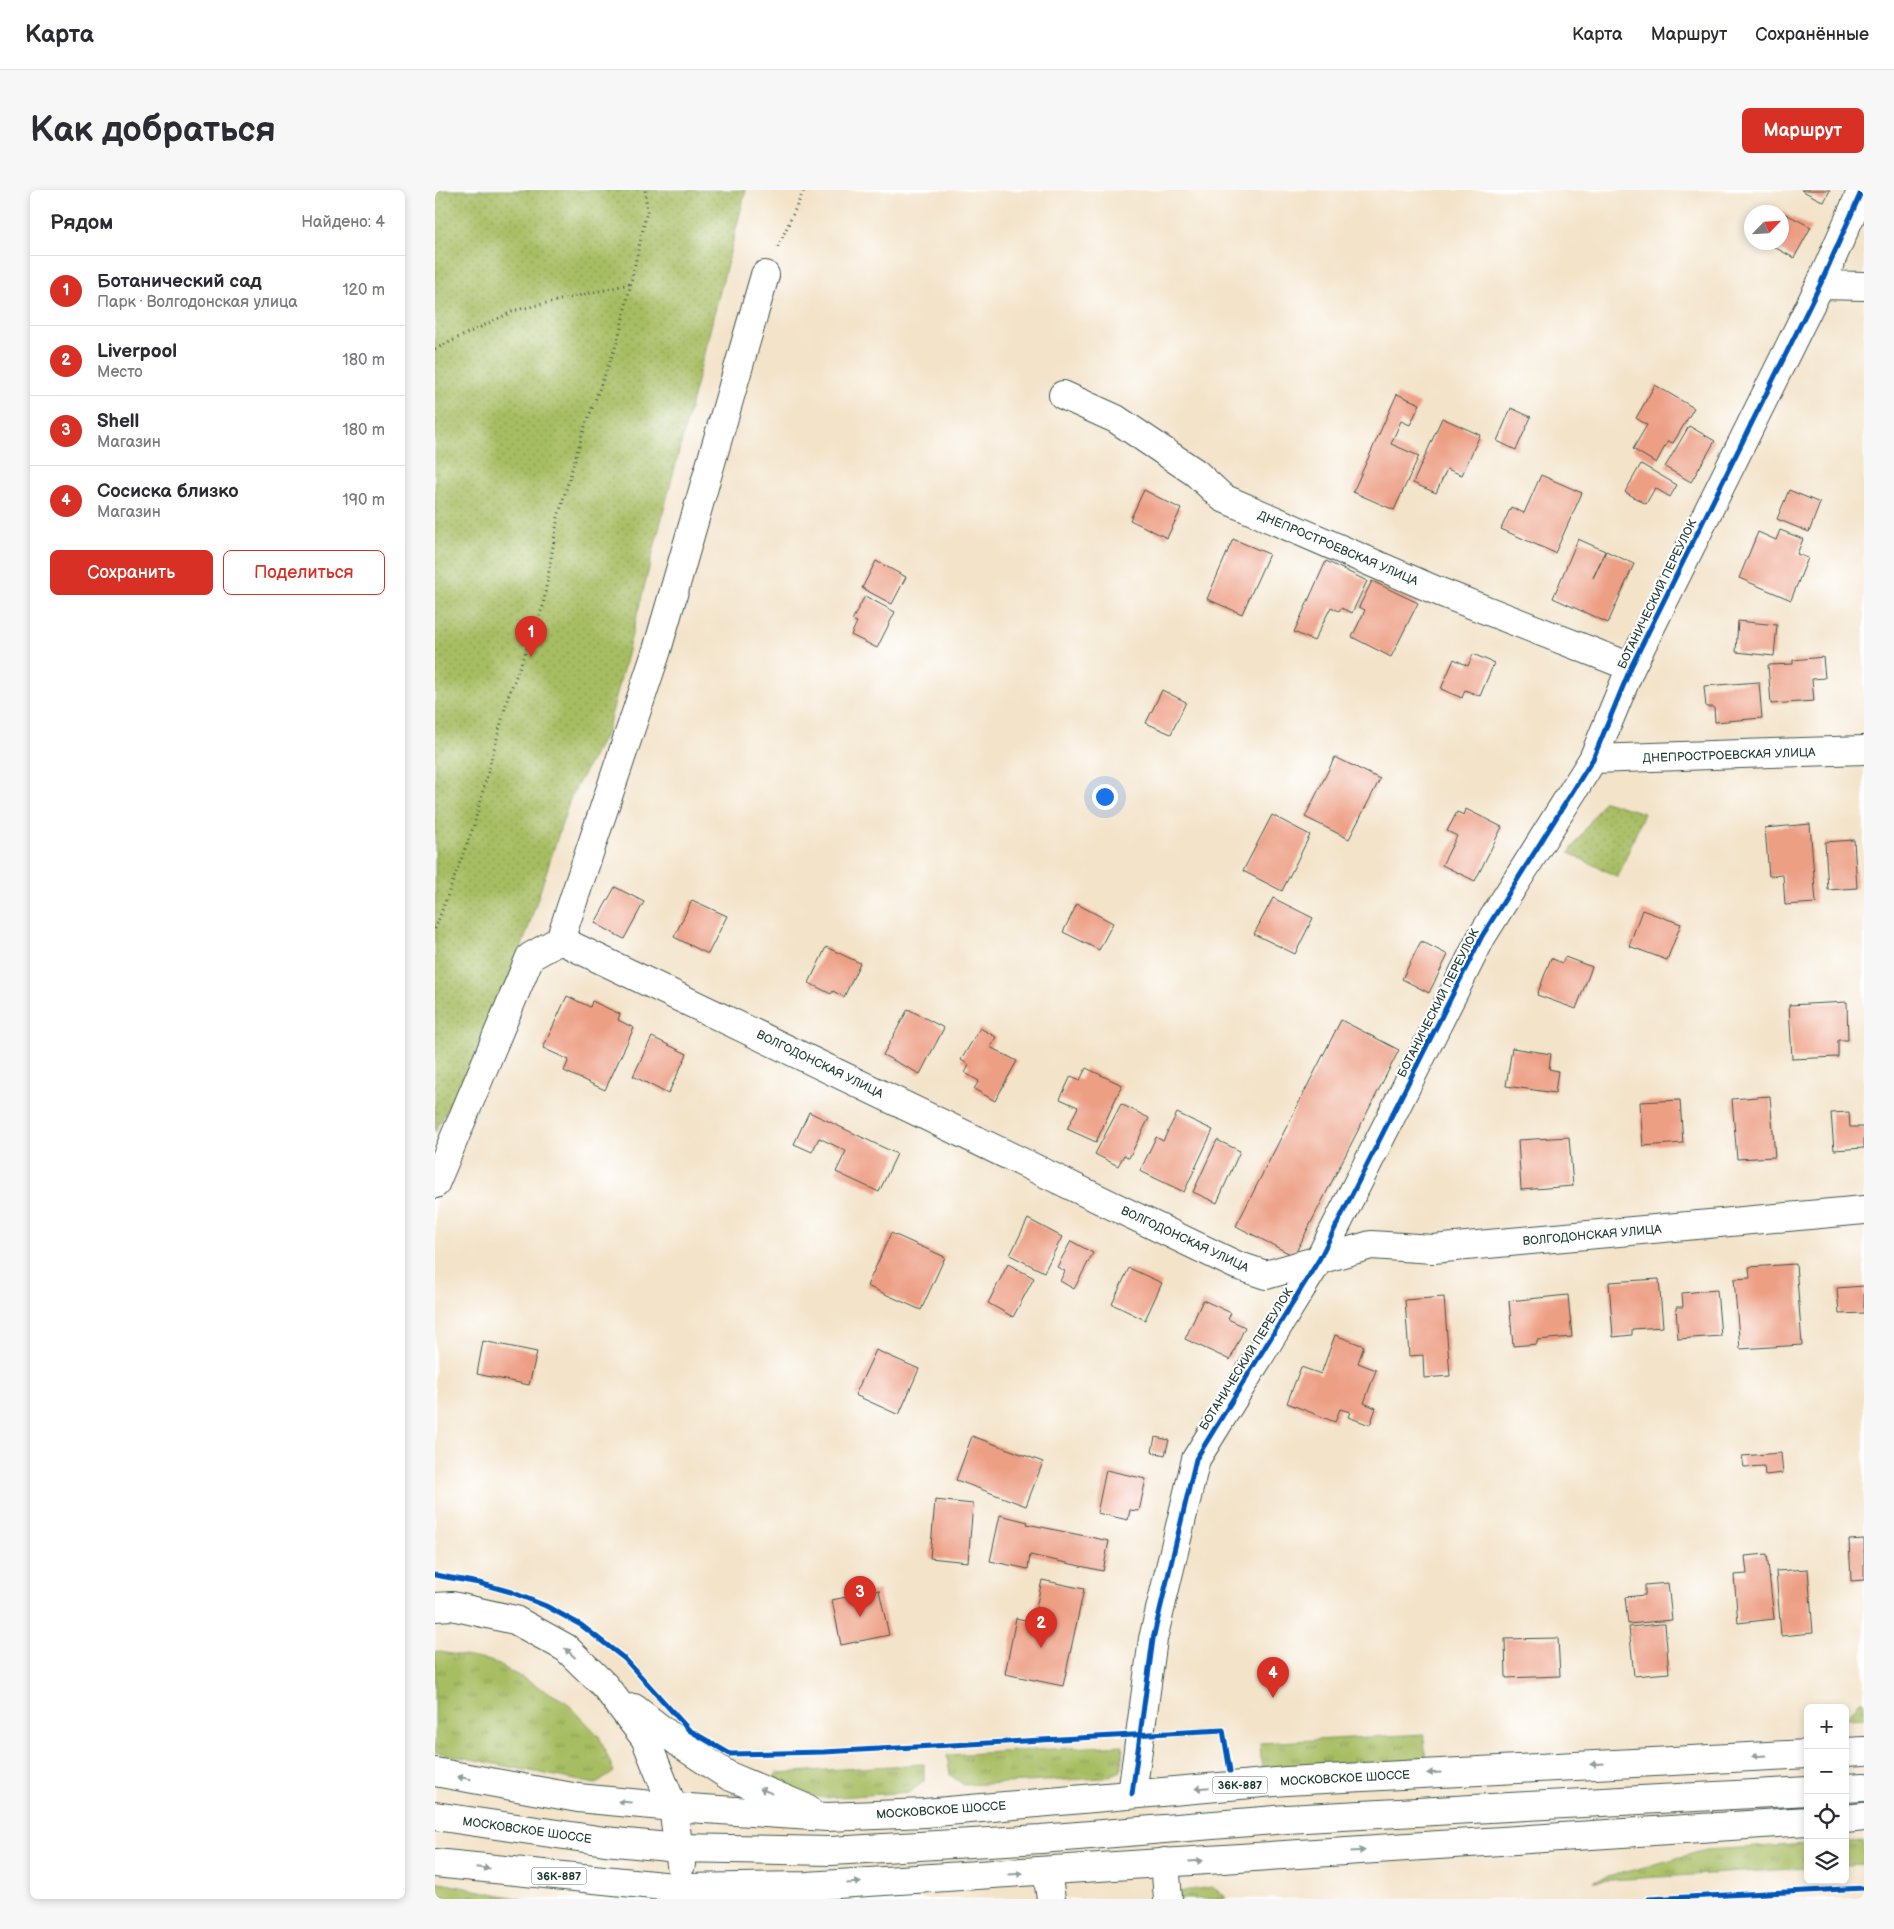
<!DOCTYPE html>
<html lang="ru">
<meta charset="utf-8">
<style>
:root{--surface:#fff;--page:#f7f7f7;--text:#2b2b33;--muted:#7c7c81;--line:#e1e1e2;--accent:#d93025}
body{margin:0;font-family:"Balsamiq Sans",sans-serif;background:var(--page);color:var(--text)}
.controls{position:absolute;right:15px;bottom:15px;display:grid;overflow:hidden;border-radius:8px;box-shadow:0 2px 8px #0003}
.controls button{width:45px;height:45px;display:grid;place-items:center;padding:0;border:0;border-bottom:1px solid var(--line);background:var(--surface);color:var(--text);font:25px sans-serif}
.compass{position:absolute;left:1309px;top:15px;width:45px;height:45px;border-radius:50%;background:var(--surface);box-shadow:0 2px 8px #0003;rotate:65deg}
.you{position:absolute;left:669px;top:606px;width:18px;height:18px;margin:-12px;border:4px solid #fff;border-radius:50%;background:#1a73e8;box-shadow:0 0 0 8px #1a73e833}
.badge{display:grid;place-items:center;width:32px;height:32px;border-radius:50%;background:var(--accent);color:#fff;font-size:16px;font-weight:700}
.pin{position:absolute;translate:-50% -41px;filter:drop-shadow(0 1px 2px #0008)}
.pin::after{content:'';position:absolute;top:26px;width:18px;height:15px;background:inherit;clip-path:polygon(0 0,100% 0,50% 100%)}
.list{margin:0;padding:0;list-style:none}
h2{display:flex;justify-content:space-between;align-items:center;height:65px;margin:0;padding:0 20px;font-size:21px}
h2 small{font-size:16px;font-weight:400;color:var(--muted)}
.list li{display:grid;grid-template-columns:32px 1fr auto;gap:15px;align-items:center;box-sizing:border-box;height:70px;padding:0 20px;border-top:1px solid var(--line)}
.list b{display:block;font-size:19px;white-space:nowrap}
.list p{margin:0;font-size:16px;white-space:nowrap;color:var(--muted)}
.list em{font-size:16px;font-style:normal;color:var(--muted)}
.actions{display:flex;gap:10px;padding:15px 20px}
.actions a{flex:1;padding:11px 0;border:1px solid var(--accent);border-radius:8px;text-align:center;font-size:18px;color:var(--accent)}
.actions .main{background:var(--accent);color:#fff}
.icon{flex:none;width:28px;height:28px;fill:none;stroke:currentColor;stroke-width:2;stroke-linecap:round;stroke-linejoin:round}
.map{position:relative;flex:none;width:1429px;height:1709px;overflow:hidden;border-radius:8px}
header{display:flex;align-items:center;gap:30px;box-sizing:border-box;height:70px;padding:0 25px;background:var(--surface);border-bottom:1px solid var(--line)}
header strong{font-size:24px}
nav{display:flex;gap:28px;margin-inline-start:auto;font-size:18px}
.intro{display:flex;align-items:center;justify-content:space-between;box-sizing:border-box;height:120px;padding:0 30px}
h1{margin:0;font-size:35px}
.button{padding:12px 22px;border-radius:8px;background:var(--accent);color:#fff;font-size:18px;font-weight:700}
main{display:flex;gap:30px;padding:0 30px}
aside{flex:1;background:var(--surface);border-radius:8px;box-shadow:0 2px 8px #0003}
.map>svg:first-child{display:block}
</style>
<header>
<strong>Карта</strong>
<nav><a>Карта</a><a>Маршрут</a><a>Сохранённые</a></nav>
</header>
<div class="intro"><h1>Как добраться</h1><a class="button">Маршрут</a></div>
<main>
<aside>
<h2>Рядом<small>Найдено: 4</small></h2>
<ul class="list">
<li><span class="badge">1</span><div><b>Ботанический сад</b><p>Парк · Волгодонская улица</p></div><em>120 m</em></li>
<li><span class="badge">2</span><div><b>Liverpool</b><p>Место</p></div><em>180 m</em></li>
<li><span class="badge">3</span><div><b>Shell</b><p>Магазин</p></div><em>180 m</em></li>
<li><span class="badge">4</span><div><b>Сосиска близко</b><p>Магазин</p></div><em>190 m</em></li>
</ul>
<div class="actions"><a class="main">Сохранить</a><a>Поделиться</a></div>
</aside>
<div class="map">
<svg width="1429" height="1709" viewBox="0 0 1429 1709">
<defs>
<pattern id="grass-tufts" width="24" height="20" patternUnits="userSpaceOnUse" patternTransform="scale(1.25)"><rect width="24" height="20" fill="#a7bd62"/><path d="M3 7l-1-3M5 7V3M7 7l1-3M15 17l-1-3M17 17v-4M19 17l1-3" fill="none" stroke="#879b52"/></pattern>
<pattern id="park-dots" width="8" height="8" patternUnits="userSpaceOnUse" patternTransform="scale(1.25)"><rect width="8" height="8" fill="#a7bd62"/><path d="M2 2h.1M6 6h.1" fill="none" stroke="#879b52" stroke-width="1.8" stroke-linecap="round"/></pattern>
</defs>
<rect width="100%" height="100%" fill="#fff"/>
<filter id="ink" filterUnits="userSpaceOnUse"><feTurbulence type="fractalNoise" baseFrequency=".02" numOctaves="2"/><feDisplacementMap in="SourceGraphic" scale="10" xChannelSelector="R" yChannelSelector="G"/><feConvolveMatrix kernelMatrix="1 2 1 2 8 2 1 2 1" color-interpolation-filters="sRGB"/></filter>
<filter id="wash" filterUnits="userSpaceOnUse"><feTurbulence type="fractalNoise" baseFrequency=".0096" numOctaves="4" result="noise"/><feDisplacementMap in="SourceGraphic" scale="20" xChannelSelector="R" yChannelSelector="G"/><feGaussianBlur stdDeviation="1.12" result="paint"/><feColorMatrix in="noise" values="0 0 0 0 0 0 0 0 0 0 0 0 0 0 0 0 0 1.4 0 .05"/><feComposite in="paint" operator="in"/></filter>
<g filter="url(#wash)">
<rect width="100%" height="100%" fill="#f3e3c9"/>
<path fill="url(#grass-tufts)" stroke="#637d4b" d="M 0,1461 L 57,1471 L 131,1512 L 164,1546 L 179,1582 L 161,1594 L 0,1562 Z
M 1425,1511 L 1429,1511 L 1429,1528 L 1411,1529 Z
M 989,1544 L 991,1576 L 827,1585 L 825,1553 Z
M 688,1555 L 686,1581 L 669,1588 L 529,1595 L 515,1585 L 512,1565 Z
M 489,1574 L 489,1591 L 475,1602 L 389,1608 L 334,1596 L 342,1583 Z
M 1429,1651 L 1429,1674 L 1410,1675 L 1410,1652 Z
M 1373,1654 L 1373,1678 L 1158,1691 L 1271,1660 Z
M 0,1692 L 87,1709 L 0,1709 Z
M 777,1697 L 790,1706 L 790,1709 L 741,1709 L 748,1701 Z"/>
<path fill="url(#park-dots)" stroke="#637d4b" d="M 0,0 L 311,0 L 172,542 L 136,606 L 70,809 L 0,942 Z
M 1169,611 L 1209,623 L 1183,687 L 1134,663 Z"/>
<g id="blocks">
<path fill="#ed9f84" d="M 1366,0 L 1395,0 L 1389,12 Z
M 1343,20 L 1376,37 L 1359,68 L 1330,52 L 1346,52 L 1346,22 L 1341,22 Z
M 1220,195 L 1259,218 L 1238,253 L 1233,251 L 1221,273 L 1198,259 L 1212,235 L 1201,228 Z
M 962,204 L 985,214 L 975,235 L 966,231 L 956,254 L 984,266 L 959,320 L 918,302 Z
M 1076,218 L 1096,227 L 1081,260 L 1062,251 Z
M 1007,228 L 1045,245 L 1027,285 L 1012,279 L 1001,303 L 978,293 Z
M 1254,236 L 1280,251 L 1256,292 L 1230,277 Z
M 1206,274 L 1242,295 L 1235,307 L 1220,298 L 1211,314 L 1190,302 Z
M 1106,285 L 1147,303 L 1120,363 L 1066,339 L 1076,317 L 1089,323 Z
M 709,300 L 746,319 L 732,348 L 695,330 Z
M 1354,300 L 1385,313 L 1374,342 L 1342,329 Z
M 1345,340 L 1368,349 L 1362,364 L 1373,368 L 1356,410 L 1304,388 L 1323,342 L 1341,350 Z
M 798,349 L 834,364 L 807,424 L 772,409 Z
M 1143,349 L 1170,361 L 1158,388 L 1171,361 L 1199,374 L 1173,433 L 1118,408 Z
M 441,371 L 471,387 L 457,414 L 427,398 Z
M 891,371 L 932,391 L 917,423 L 906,418 L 904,421 L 896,417 L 879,451 L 859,442 Z
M 937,391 L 983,413 L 956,467 L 917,447 L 930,420 L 924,417 Z
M 430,406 L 460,422 L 442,458 L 416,445 L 422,432 L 417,430 Z
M 1303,431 L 1342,435 L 1339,466 L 1301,462 Z
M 1038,464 L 1059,473 L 1045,506 L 1030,500 L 1027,508 L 1006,499 L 1019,469 L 1033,476 Z
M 1388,467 L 1390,488 L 1377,489 L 1379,511 L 1336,514 L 1333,475 L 1358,474 L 1358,470 Z
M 1324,492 L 1327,528 L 1280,532 L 1279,517 L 1271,517 L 1269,496 Z
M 727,500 L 751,512 L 736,544 L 711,533 Z
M 900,567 L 945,589 L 914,649 L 870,627 Z
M 1031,619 L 1067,637 L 1040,691 L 1007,675 L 1022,646 L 1012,641 L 1022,622 L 1029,625 Z
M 837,625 L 875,645 L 847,701 L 808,681 Z
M 1375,634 L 1381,713 L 1350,715 L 1348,685 L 1334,686 L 1330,638 Z
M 1419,650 L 1422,698 L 1393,700 L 1390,652 Z
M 180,697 L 209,712 L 189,749 L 160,733 Z
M 838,708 L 878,728 L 860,764 L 819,744 Z
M 257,710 L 292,726 L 273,764 L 239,747 Z
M 642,714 L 678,733 L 664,760 L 628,742 Z
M 1207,720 L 1246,734 L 1232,770 L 1194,756 Z
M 986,751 L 1013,765 L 994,803 L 967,789 Z
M 391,757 L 425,773 L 409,807 L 398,801 L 396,804 L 374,793 Z
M 1130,767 L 1157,777 L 1141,819 L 1102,805 L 1116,768 L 1127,773 Z
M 132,806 L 155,817 L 157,811 L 185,824 L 183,830 L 199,838 L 170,900 L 129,881 L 134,870 L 108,858 Z
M 1412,812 L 1413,850 L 1403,850 L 1403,867 L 1357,869 L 1354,815 Z
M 473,819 L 509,838 L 485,884 L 448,865 Z
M 906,830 L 964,860 L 859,1066 L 801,1036 Z
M 545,838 L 561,847 L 555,857 L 582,871 L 560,911 L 539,899 L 544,891 L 530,883 L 534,875 L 526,870 Z
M 217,847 L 252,864 L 233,904 L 198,886 Z
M 1077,858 L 1116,864 L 1114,879 L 1123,881 L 1120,903 L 1071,896 Z
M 651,878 L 687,895 L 661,952 L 632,939 L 643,917 L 625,909 L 636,886 L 645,890 Z
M 1335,906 L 1340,967 L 1302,969 L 1297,909 Z
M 1245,910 L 1248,953 L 1208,956 L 1205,912 Z
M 686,914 L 714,928 L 694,968 L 689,965 L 683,976 L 660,964 Z
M 374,922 L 462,964 L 444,1002 L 401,982 L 411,961 L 384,948 L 377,962 L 359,954 Z
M 1414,922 L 1415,937 L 1429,937 L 1429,958 L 1399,960 L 1396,923 Z
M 742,923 L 778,940 L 749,1002 L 705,981 L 721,947 L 728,951 Z
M 1134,947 L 1138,996 L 1086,1000 L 1083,950 Z
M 782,950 L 805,961 L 782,1013 L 758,1002 Z
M 593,1029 L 627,1047 L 609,1082 L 575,1065 Z
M 456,1043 L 510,1067 L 486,1120 L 432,1096 Z
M 636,1051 L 658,1063 L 639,1099 L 625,1091 L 630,1081 L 622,1077 Z
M 573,1074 L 599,1088 L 578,1127 L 553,1113 Z
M 1361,1074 L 1367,1155 L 1305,1159 L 1299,1089 L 1315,1088 L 1314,1077 Z
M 694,1078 L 727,1093 L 710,1130 L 677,1114 Z
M 1224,1089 L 1228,1137 L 1197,1139 L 1197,1145 L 1178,1147 L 1174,1092 Z
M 1429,1096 L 1429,1123 L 1404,1124 L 1402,1098 Z
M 1282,1100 L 1286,1146 L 1243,1149 L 1241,1117 L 1248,1117 L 1247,1103 Z
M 1133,1105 L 1137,1147 L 1102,1150 L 1102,1154 L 1078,1156 L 1074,1111 Z
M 1009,1107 L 1015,1186 L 989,1188 L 988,1165 L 974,1166 L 970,1110 Z
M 768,1110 L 796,1123 L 793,1129 L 810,1137 L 795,1170 L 750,1149 Z
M 900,1145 L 929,1156 L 923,1173 L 941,1180 L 929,1213 L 941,1218 L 935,1235 L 913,1227 L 915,1222 L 905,1219 L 900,1232 L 852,1213 L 866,1177 L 886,1184 Z
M 48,1151 L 102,1162 L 94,1195 L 42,1184 Z
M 441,1160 L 484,1179 L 464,1225 L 420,1205 Z
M 537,1246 L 608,1272 L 591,1316 L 521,1290 Z
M 720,1247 L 734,1250 L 730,1265 L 717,1262 Z
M 1346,1263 L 1348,1283 L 1330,1285 L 1329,1276 L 1309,1277 L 1307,1266 Z
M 671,1280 L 711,1289 L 704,1321 L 695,1320 L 693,1330 L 662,1323 Z
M 500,1310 L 538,1314 L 533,1372 L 495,1368 Z
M 565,1325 L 593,1332 L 592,1334 L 674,1351 L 668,1381 L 595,1365 L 593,1379 L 555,1371 Z
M 1429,1349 L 1429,1390 L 1416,1391 L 1414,1350 Z
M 1332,1364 L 1339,1429 L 1303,1433 L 1299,1385 L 1312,1384 L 1310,1366 Z
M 1373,1379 L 1378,1443 L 1346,1446 L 1341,1381 Z
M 607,1390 L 649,1399 L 628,1496 L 570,1484 L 581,1428 L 598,1432 Z
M 1233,1393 L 1237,1430 L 1193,1434 L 1190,1407 L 1210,1405 L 1210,1395 Z
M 444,1400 L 454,1445 L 406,1455 L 397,1410 Z
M 1226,1434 L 1230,1434 L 1234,1483 L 1199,1486 L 1194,1437 Z
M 1123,1448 L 1125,1486 L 1071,1488 L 1070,1449 Z"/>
</g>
</g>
<g filter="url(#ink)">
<use href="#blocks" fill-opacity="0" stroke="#3f564a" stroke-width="1"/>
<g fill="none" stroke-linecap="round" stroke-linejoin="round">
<defs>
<path id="minor" d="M 1385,95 L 1429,96
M 628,205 L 681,229 L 761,283 L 788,308 L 1000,400 L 1196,477
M 1158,569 L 1429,560
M 125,750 L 801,1075 L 831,1085 L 936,1055 L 998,1059 L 1429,1020
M 0,994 L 95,767 L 125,750 L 222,460 L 330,85
M 697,1604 L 718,1449 L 761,1269 L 885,1068 L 1047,746 L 1158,569 L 1196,477 L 1385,95 L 1427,0
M 730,1672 L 733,1709
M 612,1682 L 616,1709"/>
<path id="major" d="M 0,1417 L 17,1416 L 80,1430 L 131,1458 L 170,1496 L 210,1548 L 238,1617 L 246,1675
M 199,1518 L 248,1556 L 294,1586 L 373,1619
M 1410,1562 L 1429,1561
M 0,1582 L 143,1608 L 238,1617 L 392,1627 L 490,1623 L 851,1591 L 1373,1564
M 1410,1598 L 1429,1597
M 0,1626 L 170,1651 L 244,1658 L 396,1661 L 606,1649 L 852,1629 L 1373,1601
M 1410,1629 L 1429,1627
M 0,1673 L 248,1698 L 372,1696 L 1373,1631"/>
</defs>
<use href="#minor" stroke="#3f564a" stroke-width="30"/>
<use href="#major" stroke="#3f564a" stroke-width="30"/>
<path stroke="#3f564a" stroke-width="3" stroke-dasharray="1 4" stroke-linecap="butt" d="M 343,57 L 369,0
M 0,159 L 81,120 L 195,94
M 0,739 L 39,635 L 73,507 L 108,416 L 123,327 L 148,242 L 183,150 L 212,21 L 210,0
M 186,1466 L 207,1488
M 736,1543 L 788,1540 L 793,1566
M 321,1564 L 389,1562 L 675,1547
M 1213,1709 L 1429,1698"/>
<use href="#minor" stroke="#fff" stroke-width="28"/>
<use href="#major" stroke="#fff" stroke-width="28"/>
<defs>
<path id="cycleway" d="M 0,1385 L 44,1393 L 76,1402 L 111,1416 L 146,1435 L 190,1469 L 254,1540 L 295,1564 L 389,1562 L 788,1540 L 795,1581
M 697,1604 L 718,1449 L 761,1269 L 885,1068 L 1047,746 L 1158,569 L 1196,477 L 1385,95 L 1427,0
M 1213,1709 L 1429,1698"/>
</defs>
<use href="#cycleway" stroke="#fff" stroke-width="8"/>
<use href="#cycleway" stroke="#0057b8" stroke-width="5"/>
</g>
<defs><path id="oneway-solid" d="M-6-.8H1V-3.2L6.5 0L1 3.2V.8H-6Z" transform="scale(1.25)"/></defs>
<g fill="#8f9e9a">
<use href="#oneway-solid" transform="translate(135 1463) rotate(-138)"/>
<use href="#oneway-solid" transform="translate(1324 1566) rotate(177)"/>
<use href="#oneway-solid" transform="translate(1162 1574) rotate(177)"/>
<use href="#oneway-solid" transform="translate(999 1583) rotate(177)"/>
<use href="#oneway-solid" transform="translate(29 1588) rotate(-170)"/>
<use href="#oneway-solid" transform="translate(767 1598) rotate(175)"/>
<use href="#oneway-solid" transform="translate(331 1601) rotate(-157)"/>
<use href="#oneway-solid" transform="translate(190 1612) rotate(-174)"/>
<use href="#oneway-solid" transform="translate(923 1661) rotate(-4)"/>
<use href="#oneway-solid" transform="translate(761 1671) rotate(-3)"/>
<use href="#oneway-solid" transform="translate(48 1678) rotate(6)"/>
<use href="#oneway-solid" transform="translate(581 1684) rotate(-3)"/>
<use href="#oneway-solid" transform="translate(419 1693) rotate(-3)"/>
</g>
</g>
<g text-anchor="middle" stroke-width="4.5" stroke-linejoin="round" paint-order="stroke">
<g fill="#fff" stroke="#627771" stroke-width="1">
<rect x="777.5" y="1586.5" width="55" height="17" rx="4"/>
<rect x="96.5" y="1677.5" width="55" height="17" rx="4"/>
</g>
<g font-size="11" font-weight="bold" fill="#1f3d34">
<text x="805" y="1599">36К-887</text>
<text x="124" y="1690">36К-887</text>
</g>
<g font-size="12" fill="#1f3d34" stroke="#fff">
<text transform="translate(903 358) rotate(23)" y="4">ДНЕПРОСТРОЕВСКАЯ УЛИЦА</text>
<text transform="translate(1222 404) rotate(-64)" y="4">БОТАНИЧЕСКИЙ ПЕРЕУЛОК</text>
<text transform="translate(1294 565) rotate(-2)" y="4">ДНЕПРОСТРОЕВСКАЯ УЛИЦА</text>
<text transform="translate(1003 813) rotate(-63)" y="4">БОТАНИЧЕСКИЙ ПЕРЕУЛОК</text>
<text transform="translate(385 874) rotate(26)" y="4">ВОЛГОДОНСКАЯ УЛИЦА</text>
<text transform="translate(1157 1045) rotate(-5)" y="4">ВОЛГОДОНСКАЯ УЛИЦА</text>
<text transform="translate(750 1049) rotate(25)" y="4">ВОЛГОДОНСКАЯ УЛИЦА</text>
<text transform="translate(811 1169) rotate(-58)" y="4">БОТАНИЧЕСКИЙ ПЕРЕУЛОК</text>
<text transform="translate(910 1588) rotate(-3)" y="4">МОСКОВСКОЕ ШОССЕ</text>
<text transform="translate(506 1620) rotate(-4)" y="4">МОСКОВСКОЕ ШОССЕ</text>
<text transform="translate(92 1640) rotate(8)" y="4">МОСКОВСКОЕ ШОССЕ</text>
</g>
</g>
</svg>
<div class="controls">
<button>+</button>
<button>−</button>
<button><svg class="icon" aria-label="locate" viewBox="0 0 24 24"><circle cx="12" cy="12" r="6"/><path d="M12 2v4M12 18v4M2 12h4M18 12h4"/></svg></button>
<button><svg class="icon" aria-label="layers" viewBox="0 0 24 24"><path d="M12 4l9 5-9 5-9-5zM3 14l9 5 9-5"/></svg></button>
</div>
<svg class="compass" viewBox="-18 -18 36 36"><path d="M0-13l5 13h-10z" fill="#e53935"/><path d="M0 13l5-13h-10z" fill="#7c7c81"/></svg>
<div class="you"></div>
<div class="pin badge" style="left:96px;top:467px">1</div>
<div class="pin badge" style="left:606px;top:1458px">2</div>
<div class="pin badge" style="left:425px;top:1427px">3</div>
<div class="pin badge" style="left:838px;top:1508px">4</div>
</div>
</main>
